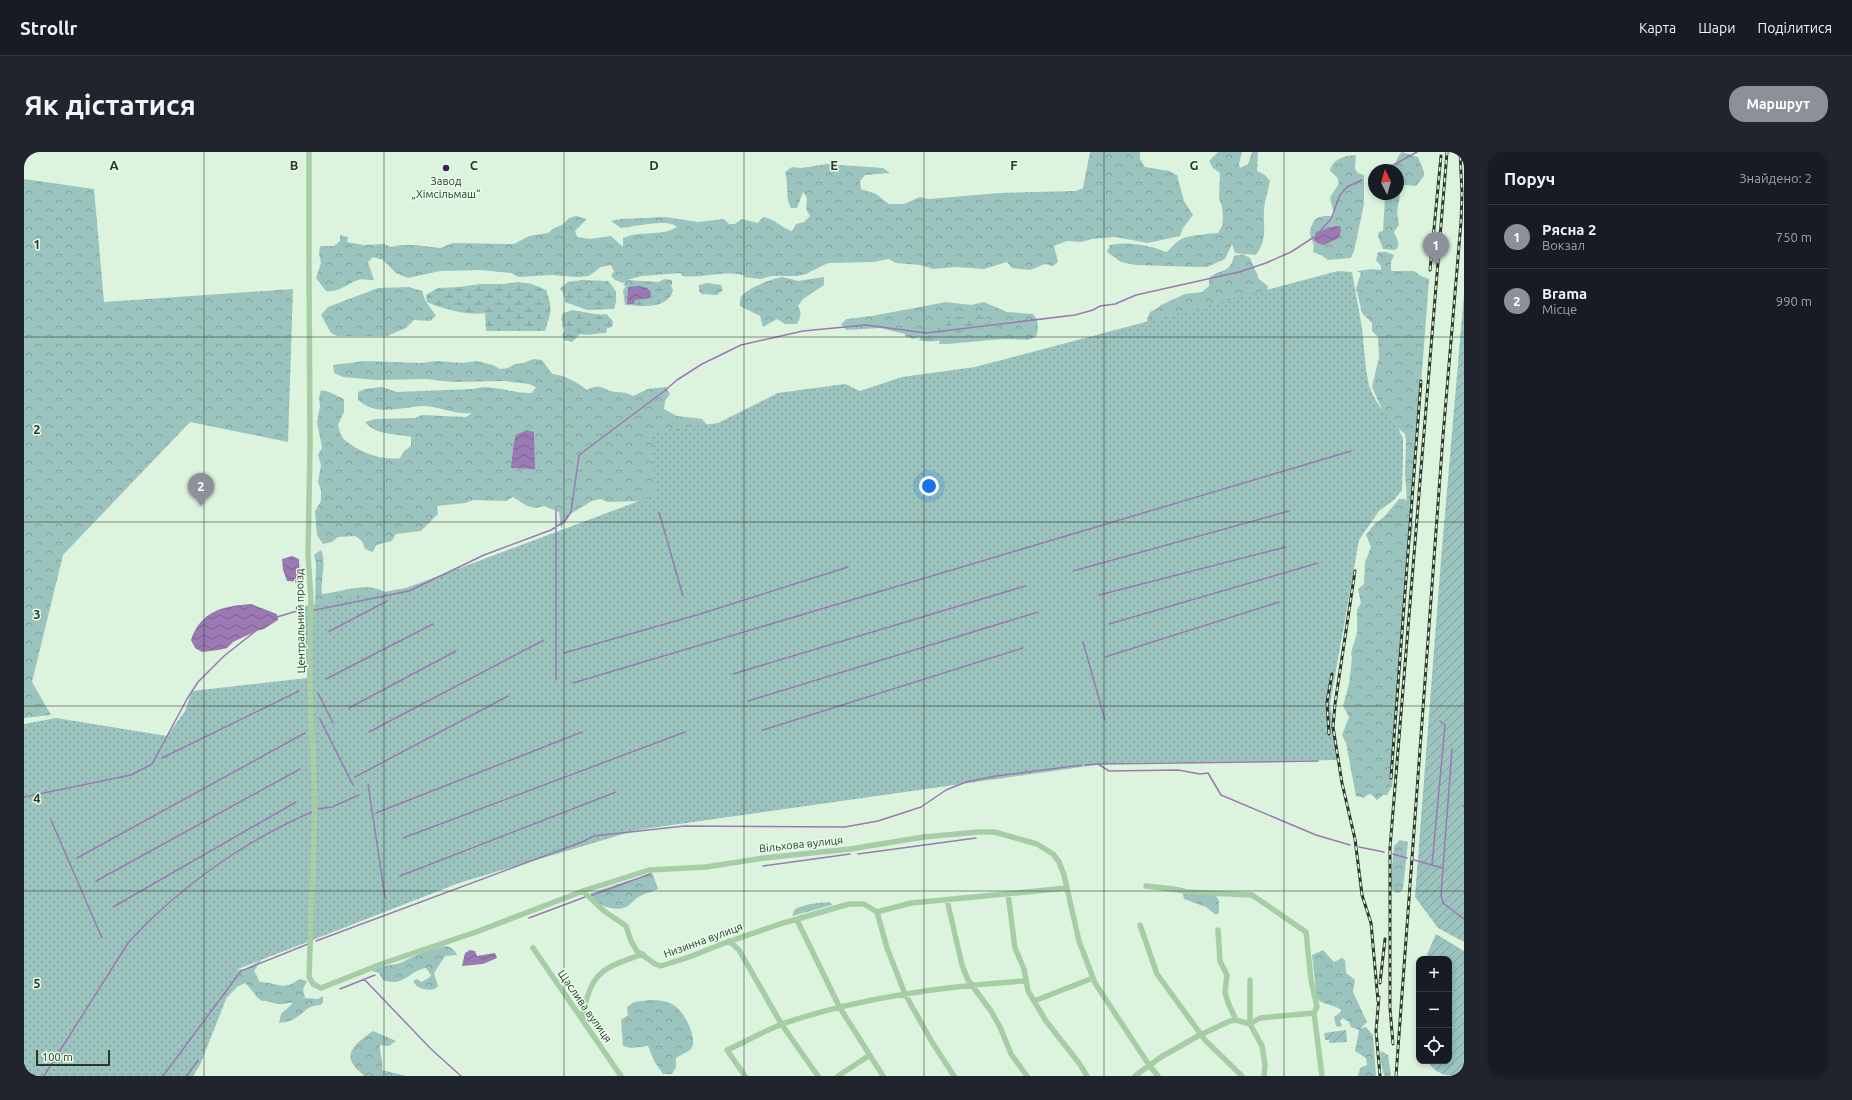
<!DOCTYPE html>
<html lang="uk">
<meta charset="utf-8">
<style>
:root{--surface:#171b24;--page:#20242c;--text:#f1f3f6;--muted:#9ea1a6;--line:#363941;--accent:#8c9099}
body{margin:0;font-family:Ubuntu,sans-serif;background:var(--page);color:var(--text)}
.controls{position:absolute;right:12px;bottom:12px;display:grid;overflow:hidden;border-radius:8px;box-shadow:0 2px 6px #0003}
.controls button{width:36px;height:36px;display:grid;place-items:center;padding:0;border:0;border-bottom:1px solid var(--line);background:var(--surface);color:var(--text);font:20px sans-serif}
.compass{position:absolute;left:1344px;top:12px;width:36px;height:36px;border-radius:50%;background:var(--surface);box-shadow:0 2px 6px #0003;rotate:355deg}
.scale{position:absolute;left:12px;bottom:10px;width:74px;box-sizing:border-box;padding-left:4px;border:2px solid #2b3928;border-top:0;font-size:11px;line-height:14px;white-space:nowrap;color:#2b3928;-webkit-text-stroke:3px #e9fbeb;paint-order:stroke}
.you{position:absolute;left:905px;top:334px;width:14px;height:14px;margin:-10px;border:3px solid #fff;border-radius:50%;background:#1a73e8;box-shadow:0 0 0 6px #1a73e833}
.badge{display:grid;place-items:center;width:26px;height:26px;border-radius:50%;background:var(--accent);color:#fff;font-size:13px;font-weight:700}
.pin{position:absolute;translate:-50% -33px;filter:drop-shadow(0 1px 2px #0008)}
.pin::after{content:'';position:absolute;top:21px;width:14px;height:12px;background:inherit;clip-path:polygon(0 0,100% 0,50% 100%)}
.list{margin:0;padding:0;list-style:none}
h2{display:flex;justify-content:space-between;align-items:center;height:52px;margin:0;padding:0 16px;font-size:17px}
h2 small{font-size:13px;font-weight:400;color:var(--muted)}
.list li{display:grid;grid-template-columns:26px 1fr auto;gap:12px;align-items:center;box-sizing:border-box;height:64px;padding:0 16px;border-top:1px solid var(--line)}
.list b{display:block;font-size:15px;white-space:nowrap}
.list p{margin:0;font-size:13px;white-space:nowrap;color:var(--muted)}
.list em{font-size:13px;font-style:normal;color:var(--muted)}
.icon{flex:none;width:22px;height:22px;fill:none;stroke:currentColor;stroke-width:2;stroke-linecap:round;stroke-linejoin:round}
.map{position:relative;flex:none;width:1440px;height:924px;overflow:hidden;border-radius:16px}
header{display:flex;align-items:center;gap:24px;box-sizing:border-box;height:56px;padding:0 20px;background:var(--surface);border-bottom:1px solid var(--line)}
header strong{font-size:19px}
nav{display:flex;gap:22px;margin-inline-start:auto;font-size:14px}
.intro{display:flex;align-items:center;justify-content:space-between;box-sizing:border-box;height:96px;padding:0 24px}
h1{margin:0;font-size:28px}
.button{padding:10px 18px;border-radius:16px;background:var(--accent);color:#fff;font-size:14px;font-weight:700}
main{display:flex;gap:24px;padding:0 24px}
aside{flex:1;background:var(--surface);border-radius:16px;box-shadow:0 2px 6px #0003}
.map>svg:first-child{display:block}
</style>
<header>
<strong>Strollr</strong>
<nav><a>Карта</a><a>Шари</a><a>Поділитися</a></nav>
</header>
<div class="intro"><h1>Як дістатися</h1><a class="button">Маршрут</a></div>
<main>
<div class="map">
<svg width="1440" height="924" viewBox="0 0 1440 924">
<defs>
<pattern id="forest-crowns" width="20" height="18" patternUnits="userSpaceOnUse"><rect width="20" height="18" fill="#9bc4bf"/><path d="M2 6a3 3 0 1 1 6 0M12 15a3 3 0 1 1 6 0" fill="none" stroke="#7fa09b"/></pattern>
<pattern id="wetland-marsh" width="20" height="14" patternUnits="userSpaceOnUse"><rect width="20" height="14" fill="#9bc4bf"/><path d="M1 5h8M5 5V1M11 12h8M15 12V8" fill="none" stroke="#7fa09b"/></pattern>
<pattern id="park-dots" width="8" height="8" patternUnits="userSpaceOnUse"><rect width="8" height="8" fill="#9bc4bf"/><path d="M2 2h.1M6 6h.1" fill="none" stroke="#7fa09b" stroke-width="1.8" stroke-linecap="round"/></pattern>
<pattern id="garden-furrows" width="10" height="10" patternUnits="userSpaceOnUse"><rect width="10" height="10" fill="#9bc4bf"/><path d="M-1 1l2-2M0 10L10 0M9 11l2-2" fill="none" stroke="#7fa09b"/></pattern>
<pattern id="water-waves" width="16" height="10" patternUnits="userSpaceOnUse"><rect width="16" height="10" fill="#9b79b3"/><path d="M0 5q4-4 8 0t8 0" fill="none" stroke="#7f6492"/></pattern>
</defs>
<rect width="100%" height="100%" fill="#dcf4de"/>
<path fill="url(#forest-crowns)" d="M 1066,0 L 1116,0 L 1116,7 L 1121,15 L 1145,19 L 1153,23 L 1160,49 L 1169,63 L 1159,76 L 1156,84 L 1124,91 L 1091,85 L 1068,87 L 1057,90 L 1043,89 L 1030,94 L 1034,110 L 1029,114 L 1021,112 L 1006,118 L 988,116 L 983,110 L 960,117 L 931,115 L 909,117 L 896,113 L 872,111 L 865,107 L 849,110 L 804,111 L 782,122 L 773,124 L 747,124 L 737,127 L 719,125 L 722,124 C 700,117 680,127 658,124 L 657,121 L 618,124 L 603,128 L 634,130 L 641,127 L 648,128 L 648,132 L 642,146 L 599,133 L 602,129 L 599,131 L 591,128 L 587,124 L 590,119 L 587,113 L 577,115 L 565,124 L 553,125 L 527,123 L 495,125 L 487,121 L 457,118 L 416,119 L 384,126 L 372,121 L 359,108 L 349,105 L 344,110 L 350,128 C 345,129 338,126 334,128 C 323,132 314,141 302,139 L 292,126 L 297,111 L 295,102 L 296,94 L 310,94 L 316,89 L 316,83 L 324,85 L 323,90 L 340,93 L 360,92 L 367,95 L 377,93 L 391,93 L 416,96 L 429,91 L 490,92 L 505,84 L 524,81 L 530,76 L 538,73 L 545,66 L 552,64 L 563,67 L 551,79 L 553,85 L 566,87 L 587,84 L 599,95 L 599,86 C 616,78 638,85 653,75 C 644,66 610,75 597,76 L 587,69 L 597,67 L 641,65 L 674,70 L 700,67 L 705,72 L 711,72 L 718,67 L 734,71 L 739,65 C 754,68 755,75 768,79 L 772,72 L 780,70 L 786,64 L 782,57 L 783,46 L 779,40 L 773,56 L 767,56 C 761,47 765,32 761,20 L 768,15 L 777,16 L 803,12 L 859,16 L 866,21 L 841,23 L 836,29 L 837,37 L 852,42 L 865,52 L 880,52 L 896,45 L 904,47 L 976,41 L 1052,39 L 1059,36 Z
M 1194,0 L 1218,0 L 1215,12 L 1216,16 L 1224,12 L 1228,0 L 1234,0 L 1233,19 L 1241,23 L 1246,29 C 1244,38 1241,48 1240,57 C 1239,76 1244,86 1232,103 L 1211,101 L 1208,92 L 1201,107 L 1183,115 L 1175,115 L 1112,113 L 1097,110 L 1083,100 L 1086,93 C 1104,89 1126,93 1142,100 C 1147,97 1150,92 1154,89 C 1162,83 1184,82 1194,81 L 1198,74 L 1199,66 L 1198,54 L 1195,46 L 1196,21 L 1189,16 L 1185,9 Z
M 1378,0 L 1394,5 L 1400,20 L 1400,24 L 1392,34 L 1380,33 L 1377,36 L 1373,61 L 1375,73 L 1370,80 C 1372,86 1378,93 1371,98 L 1359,97 L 1354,84 L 1355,80 L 1359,79 L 1361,45 L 1363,42 L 1374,42 L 1374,18 L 1368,18 L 1375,3 Z
M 1332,3 L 1331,17 L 1334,21 L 1340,23 L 1340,52 L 1330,99 L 1327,106 L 1304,108 L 1297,103 L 1289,100 C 1291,92 1288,90 1286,82 C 1286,79 1287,76 1288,73 C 1291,63 1300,64 1309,64 L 1310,62 L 1306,46 C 1312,33 1322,31 1306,19 C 1309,6 1321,4 1332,3 Z
M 0,27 L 70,37 L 80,150 L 269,137 L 264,290 L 166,270 L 39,403 L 8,530 L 27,563 L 0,566 Z
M 1354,100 L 1362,100 L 1370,103 L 1367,110 L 1367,119 L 1390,119 L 1397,124 L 1405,127 L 1388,352 L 1385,353 L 1388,357 L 1389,376 L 1382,417 L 1383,429 L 1380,453 L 1380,475 L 1376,492 L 1376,510 L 1369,596 L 1369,626 L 1368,634 L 1363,643 L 1359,643 L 1353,648 L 1347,642 L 1343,643 L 1340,646 L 1332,644 L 1322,591 L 1318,583 L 1325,565 L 1319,554 L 1325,532 L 1328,506 L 1327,501 L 1333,481 L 1333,458 L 1337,451 L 1334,437 L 1340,432 L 1341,410 L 1347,395 L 1342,383 L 1351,371 L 1359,366 L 1375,347 L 1381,347 L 1383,349 L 1381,322 L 1382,290 L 1381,282 L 1362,266 L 1348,235 L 1355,205 L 1354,185 L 1348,179 L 1348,171 L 1338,161 L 1332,136 L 1337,121 L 1333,119 L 1348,117 L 1357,118 L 1357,114 L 1352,108 Z
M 1219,102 L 1226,106 L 1235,127 L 1244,134 L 1241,151 L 620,349 L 584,350 L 576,347 L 568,349 L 546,362 L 537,376 L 535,360 L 520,354 L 512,356 L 503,354 L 489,345 L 482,349 L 449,348 L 441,351 L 413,354 L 414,362 L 397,379 L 372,382 L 368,389 L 352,393 L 349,400 L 341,397 L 338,389 L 331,384 L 314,385 L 308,390 L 299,392 L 293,383 L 291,359 L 297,349 L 297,338 L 294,330 L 297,313 L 294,303 L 298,296 L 293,270 L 296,254 L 295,246 L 297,238 L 305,240 L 320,247 L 320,260 L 314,273 C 315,276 316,282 318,285 C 331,299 358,309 376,306 L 380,299 L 387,294 L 387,285 C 370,281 353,284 341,270 L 351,267 L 391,266 L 398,263 L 442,265 L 448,261 C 432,263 414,254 399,254 C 377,255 353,265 334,248 L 334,240 L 341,237 L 358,235 L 373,240 L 449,237 C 468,231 488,242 508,241 L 512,235 L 505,232 L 481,229 L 429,230 L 401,227 L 353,228 L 319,225 L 310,221 L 309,213 L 341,209 L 396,211 L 413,209 L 438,211 L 452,209 L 469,213 L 476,217 L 484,216 L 491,212 L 499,211 L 510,207 L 518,208 L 528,222 C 541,223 553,230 563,238 C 574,233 574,234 584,238 C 592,242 599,238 609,244 L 624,237 L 642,235 L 646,242 L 641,249 L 640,257 L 653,264 L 678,267 L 684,274 L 683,282 L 1124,175 L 1123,167 L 1126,160 L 1134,156 L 1137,153 L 1161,142 L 1178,140 L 1185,134 L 1185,126 C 1197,116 1206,122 1210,104 Z
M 759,125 L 774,129 L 800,125 L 800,133 L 779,147 L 774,154 C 778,161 777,165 773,172 L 761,172 L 753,167 L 739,175 L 736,164 L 716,154 C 716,151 716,147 717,145 C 723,136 749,126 759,125 Z
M 558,128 L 584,129 C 593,138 594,145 590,157 L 563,158 L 541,150 L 541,147 L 554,144 L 535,137 L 544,130 Z
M 683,131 L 697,133 L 699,138 L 693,143 L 678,142 L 675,139 L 675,133 Z
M 385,135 L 398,139 L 401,148 L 412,164 L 406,169 L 390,168 L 382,176 L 363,184 L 313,184 L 307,181 L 297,163 L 304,155 L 354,136 Z
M 922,150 L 947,153 L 960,150 L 983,160 L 1009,162 C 1015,170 1015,175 1012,185 L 1004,188 L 979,187 L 923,192 L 915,192 L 916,186 L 900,184 L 889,187 L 881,184 L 881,182 L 856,176 L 822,178 L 817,172 L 823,167 L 848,164 Z
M 549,158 L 574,163 L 583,162 L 585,169 L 582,181 C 573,181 565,184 556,182 L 548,190 L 540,188 L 538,182 L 541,179 L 540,173 L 537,167 L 539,161 Z
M 297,398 C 303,411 296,428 298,442 C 321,440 343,428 364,442 L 291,455 L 292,411 L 290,403 Z
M 1376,688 L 1384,690 L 1379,737 L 1377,740 L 1373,741 L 1366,736 L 1370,694 Z
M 628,720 L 634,737 C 628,740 622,741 616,744 C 611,746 608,751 604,754 C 591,761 575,754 567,744 L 567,741 L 606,728 L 610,729 Z
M 1161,739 L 1191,742 L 1195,749 L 1195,761 L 1192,763 L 1182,755 L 1160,747 L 1159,743 Z
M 806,750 L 808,753 L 768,764 L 771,757 C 782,752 793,751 806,750 Z
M 421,794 C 426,794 431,798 433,803 L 421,804 L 410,821 L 414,834 L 411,837 C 403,839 393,837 389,829 L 393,827 L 397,830 L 405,826 L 407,823 L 402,816 C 384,819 380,836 359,828 L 355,821 L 348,819 C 357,813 366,814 376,811 C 390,804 405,797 421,794 Z
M 1299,798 L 1310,810 L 1318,806 L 1321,808 L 1322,821 L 1331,828 L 1329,840 L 1343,870 L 1336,877 L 1342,875 L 1349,883 L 1352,924 L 1334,924 L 1336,916 L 1343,913 L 1342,906 L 1331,899 L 1335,878 L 1327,875 L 1325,870 L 1319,866 L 1316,869 L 1318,873 L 1316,875 L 1312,874 L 1310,865 L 1318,859 C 1312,852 1300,854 1293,847 L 1288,803 Z
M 238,807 L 230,819 L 236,830 C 253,830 259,840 275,827 L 283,829 L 279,837 L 281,846 L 294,847 L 299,844 L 299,850 L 297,853 C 280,854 281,862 268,868 C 264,870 259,870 255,871 L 257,862 L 269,851 C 264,850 260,853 255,852 C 249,852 245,848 238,849 C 231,845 228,837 221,831 L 213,835 L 198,851 L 213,819 L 216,817 L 220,818 Z
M 626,848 C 635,848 644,849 651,854 C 660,860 676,889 666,898 C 662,901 656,903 652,906 L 652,915 L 648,922 L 639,922 L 630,909 L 624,894 L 607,896 L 599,894 L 597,868 L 604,863 L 603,855 L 610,850 Z
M 349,879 L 372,889 L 365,894 L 356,893 C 355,902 360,909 358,918 L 382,924 L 340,924 C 337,920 331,917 329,912 C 320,898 338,887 349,879 Z
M 1357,899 L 1364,903 L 1367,924 L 1360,924 L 1356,907 Z"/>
<path fill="url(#wetland-marsh)" d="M 494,130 L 508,132 L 522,138 C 529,156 527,161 521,179 L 462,179 L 461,161 C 445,164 418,157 403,150 L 402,143 L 414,136 L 435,135 L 456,132 L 481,132 Z
M 631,130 L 647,134 L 649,138 C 644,158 617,154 601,153 L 599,139 L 602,133 Z
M 544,132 L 583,135 L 592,139 L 592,148 L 589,153 L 581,155 L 545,149 L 541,147 L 537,136 Z
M 552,159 L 584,164 L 589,169 L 588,175 C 572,180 552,185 538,174 L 539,168 L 545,160 Z
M 953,162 L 961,164 L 967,170 L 961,176 C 954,178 946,178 939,180 C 922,185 913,193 895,188 C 904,167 932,164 953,162 Z"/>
<path fill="url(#park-dots)" d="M 1314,119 L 1328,120 L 1338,176 L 1342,217 L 1345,234 L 1351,247 L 1361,262 L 1374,276 L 1379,286 L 1379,305 L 1378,338 L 1370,348 L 1355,359 L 1335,388 L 1306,552 L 1315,608 L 1086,611 L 613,678 L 435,731 L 214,817 L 176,913 L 169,924 L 0,924 L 0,572 L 32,566 L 143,584 L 161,559 L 168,539 L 283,526 L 280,454 L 382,436 L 631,343 L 628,280 L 694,271 L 754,241 L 821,232 L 836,239 L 878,225 L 951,215 Z"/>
<path fill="url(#garden-furrows)" d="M 1440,142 L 1440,790 L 1414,776 L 1391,745 L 1417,408 Z
M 1412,782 L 1440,799 L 1440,924 C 1425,924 1412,924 1404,909 L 1425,909 L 1425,807 L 1401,807 Z
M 1322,878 L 1323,890 L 1305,891 L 1305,888 L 1301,888 L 1300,881 Z"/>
<path fill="url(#water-waves)" d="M 1312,74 L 1316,74 L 1317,78 L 1315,86 L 1300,93 L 1293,91 L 1290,88 L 1292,80 Z
M 615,134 L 623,136 L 627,140 L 626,146 L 611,148 L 610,152 L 603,152 L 604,135 Z
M 503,278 L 510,280 L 511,317 L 487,316 L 490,290 L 492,283 Z
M 268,404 L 275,407 L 276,430 L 263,429 L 259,418 L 258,407 Z
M 227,452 L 253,462 L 254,468 L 240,477 L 232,479 L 209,490 L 203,496 L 195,498 L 178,500 L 171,496 L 167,488 C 177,459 198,454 227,452 Z
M 446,798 L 451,799 L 453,804 L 471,801 L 473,806 L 459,812 L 438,814 L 441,801 Z"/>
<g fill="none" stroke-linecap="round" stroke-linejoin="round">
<path stroke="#9b79b3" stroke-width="1.5" d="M 1360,18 L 1393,0
M 1345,26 L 1350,23
M 1297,78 L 1307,67 L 1316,43 L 1323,35 L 1338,28
M 532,358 L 532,528
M 635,360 L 659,444
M 1049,419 L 1265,359
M 1075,443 L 1262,395
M 291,458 L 385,439 L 460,403 L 527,378 L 541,369 L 547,360 L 555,303 L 639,240 L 653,228 L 678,212 L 717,193 L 779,179 L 842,173 L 902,181 L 1051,163 L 1069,158 L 1076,154 L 1091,152 L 1112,143 L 1215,120 L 1242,111 L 1267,100 L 1290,85
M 253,465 L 276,458
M 1085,472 L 1294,411
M 304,480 L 363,449
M 1059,490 L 1081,568
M 540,501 L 676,462 L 824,415
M 1081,505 L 1255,450
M 709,522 L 1001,434
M 302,527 L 409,472
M 549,531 L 1327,299
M 294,541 L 309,571
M 724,549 L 1014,460
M 325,556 L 432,499
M 296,567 L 329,633
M 739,578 L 999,496
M 345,580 L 520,488
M 1428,597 L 1417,743 L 1419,751 L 1440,767
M 138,606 L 275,539
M 1076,612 L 1294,609
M 1061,613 L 1074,612 L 1085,619 L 1154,618 L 1176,622 L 1184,621 L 1197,643 L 1292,683 L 1326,693
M 331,625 L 484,544
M 344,632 L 361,745
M 0,645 L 107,623 L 128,612 L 163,547 L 174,530 L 200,504 L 233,478
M 1439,654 L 1440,654
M 293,657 L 308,655 L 335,643
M 352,661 L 558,580
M 27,668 L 78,786
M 379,686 L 661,580
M 1335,695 L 1360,700
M 834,702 L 952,686
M 1369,702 L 1383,706
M 53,706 L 281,581
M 1390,708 L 1419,716
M 1408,713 L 1421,573 L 1416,569
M 739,714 L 826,702
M 376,724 L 592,640
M 72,729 L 276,617
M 566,744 L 626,722
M 89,755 L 272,650
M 505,766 L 561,745
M 292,789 L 558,690 L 570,684 L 660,674 L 821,675 L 854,669 L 897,655 L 922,638 L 942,630 L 972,624 L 1057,613
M 340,827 L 407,897 L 437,924
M 316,837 L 351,823
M 20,924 L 104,791 C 155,735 220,689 290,659
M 139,924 L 214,823 L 217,819 L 284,792
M 163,924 L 174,908"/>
<path stroke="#a7cda7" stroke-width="5.5" d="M 285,109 L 285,0
M 285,112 L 286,295 L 284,403 L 287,448 L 286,535 L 291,653 L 285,825 L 289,832 L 297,836 L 360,811 L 452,780 L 559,739 L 625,718 L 682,715 L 740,706 L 826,697 L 900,685 L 954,680 L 970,680 L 1013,692 L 1029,702 L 1035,710 L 1040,723 L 1055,789 L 1071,831 L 1125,913 L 1134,924
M 1122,734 C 1136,736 1150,736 1163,740 L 1228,743 L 1282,780 L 1287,828 L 1293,855 L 1290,861
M 559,739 L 580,759 L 602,774 L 607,789 L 613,799 L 631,812 L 637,814 L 665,805 L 698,792 L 756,772 L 825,752 L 840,752 L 853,760 L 863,796 L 881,842 L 908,890 L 930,924
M 984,742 L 991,796 L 1000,817 L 1004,839 L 1022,869 L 1055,911 L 1063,924
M 923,748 L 938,813 L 944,828 L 967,859 L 976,875 L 987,902 L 1003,924
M 853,760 L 887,751 L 1043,736
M 773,768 L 816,856 L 859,924
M 1116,773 L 1133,822 L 1181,888 L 1218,924
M 1194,778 L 1196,809 L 1203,823 L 1201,841 L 1205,853 L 1212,868
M 705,789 L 715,798 L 758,873 L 794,924
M 509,796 L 597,924
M 1226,828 L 1226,872 L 1238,894 L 1241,913 L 1240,924
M 1010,849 L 1069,826
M 559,867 C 558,860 561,853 563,846 C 571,815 592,812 619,802
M 1226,872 L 1236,866 L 1290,861 L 1298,924
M 721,924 L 703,898 C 721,890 740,879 758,872 C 836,845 920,834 1001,829
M 814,924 L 846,903
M 1111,924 L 1137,905 L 1174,884 L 1206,869 L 1212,868 L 1226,872"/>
<defs>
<path id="rail" d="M 1406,118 L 1417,4
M 1331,419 L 1311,552 L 1309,575 L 1318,631 L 1331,687 L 1338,743 L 1347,771 L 1354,849
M 1305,582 L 1303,550 L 1308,522
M 1367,626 L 1397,229
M 1356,831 L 1361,787
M 1355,845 L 1352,879 L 1356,924
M 1369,892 L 1366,856 L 1366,696 L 1423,0
M 1372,924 L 1419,284 L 1437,70 L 1438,41 L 1436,0"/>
</defs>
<use href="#rail" stroke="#2b3928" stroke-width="3"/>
<use href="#rail" stroke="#e9fbeb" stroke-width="1.5" stroke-dasharray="4.5" stroke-linecap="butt"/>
</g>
<path fill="none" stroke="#2b3928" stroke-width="1" stroke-opacity="0.55" d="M 180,0 L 180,924M 360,0 L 360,924M 540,0 L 540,924M 720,0 L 720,924M 900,0 L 900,924M 1080,0 L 1080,924M 1260,0 L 1260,924M 0,185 L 1440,185M 0,370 L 1440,370M 0,554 L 1440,554M 0,739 L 1440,739"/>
<circle fill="#431b5e" stroke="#e9fbeb" stroke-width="1.5" cx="422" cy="16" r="4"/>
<g text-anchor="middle" stroke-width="3" stroke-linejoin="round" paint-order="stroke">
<g font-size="11" fill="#2b3928" stroke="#e9fbeb">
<text x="422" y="33">Завод<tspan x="422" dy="13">„Хімсільмаш“</tspan></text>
</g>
<g font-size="11" fill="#2b3928" stroke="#e9fbeb">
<text transform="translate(276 469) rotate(-91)" y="4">Центральний проїзд</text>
<text transform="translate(777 692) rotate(-6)" y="4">Вільхова вулиця</text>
<text transform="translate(679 788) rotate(-20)" y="4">Низинна вулиця</text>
<text transform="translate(561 854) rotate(55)" y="4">Щаслива вулиця</text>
</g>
</g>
<g font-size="13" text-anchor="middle" font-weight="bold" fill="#2b3928" stroke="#e9fbeb" stroke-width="3" stroke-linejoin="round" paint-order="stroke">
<text x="90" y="18">A</text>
<text x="270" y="18">B</text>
<text x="450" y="18">C</text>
<text x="630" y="18">D</text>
<text x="810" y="18">E</text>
<text x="990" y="18">F</text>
<text x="1170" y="18">G</text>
<text x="13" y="97">1</text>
<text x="13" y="282">2</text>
<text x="13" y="467">3</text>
<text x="13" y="651">4</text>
<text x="13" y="836">5</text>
</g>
</svg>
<div class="controls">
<button>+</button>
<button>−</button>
<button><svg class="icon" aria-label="locate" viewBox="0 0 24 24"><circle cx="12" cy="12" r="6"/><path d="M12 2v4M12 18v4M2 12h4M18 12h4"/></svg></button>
</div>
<svg class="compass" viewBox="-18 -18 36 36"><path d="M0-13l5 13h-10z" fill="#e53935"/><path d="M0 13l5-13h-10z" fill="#9ea1a6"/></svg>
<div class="scale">100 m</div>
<div class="you"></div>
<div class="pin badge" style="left:1412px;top:113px">1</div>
<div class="pin badge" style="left:177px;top:354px">2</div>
</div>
<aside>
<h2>Поруч<small>Знайдено: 2</small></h2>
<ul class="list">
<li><span class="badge">1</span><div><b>Рясна 2</b><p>Вокзал</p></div><em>750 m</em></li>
<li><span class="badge">2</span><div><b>Brama</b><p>Місце</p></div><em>990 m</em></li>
</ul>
</aside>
</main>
